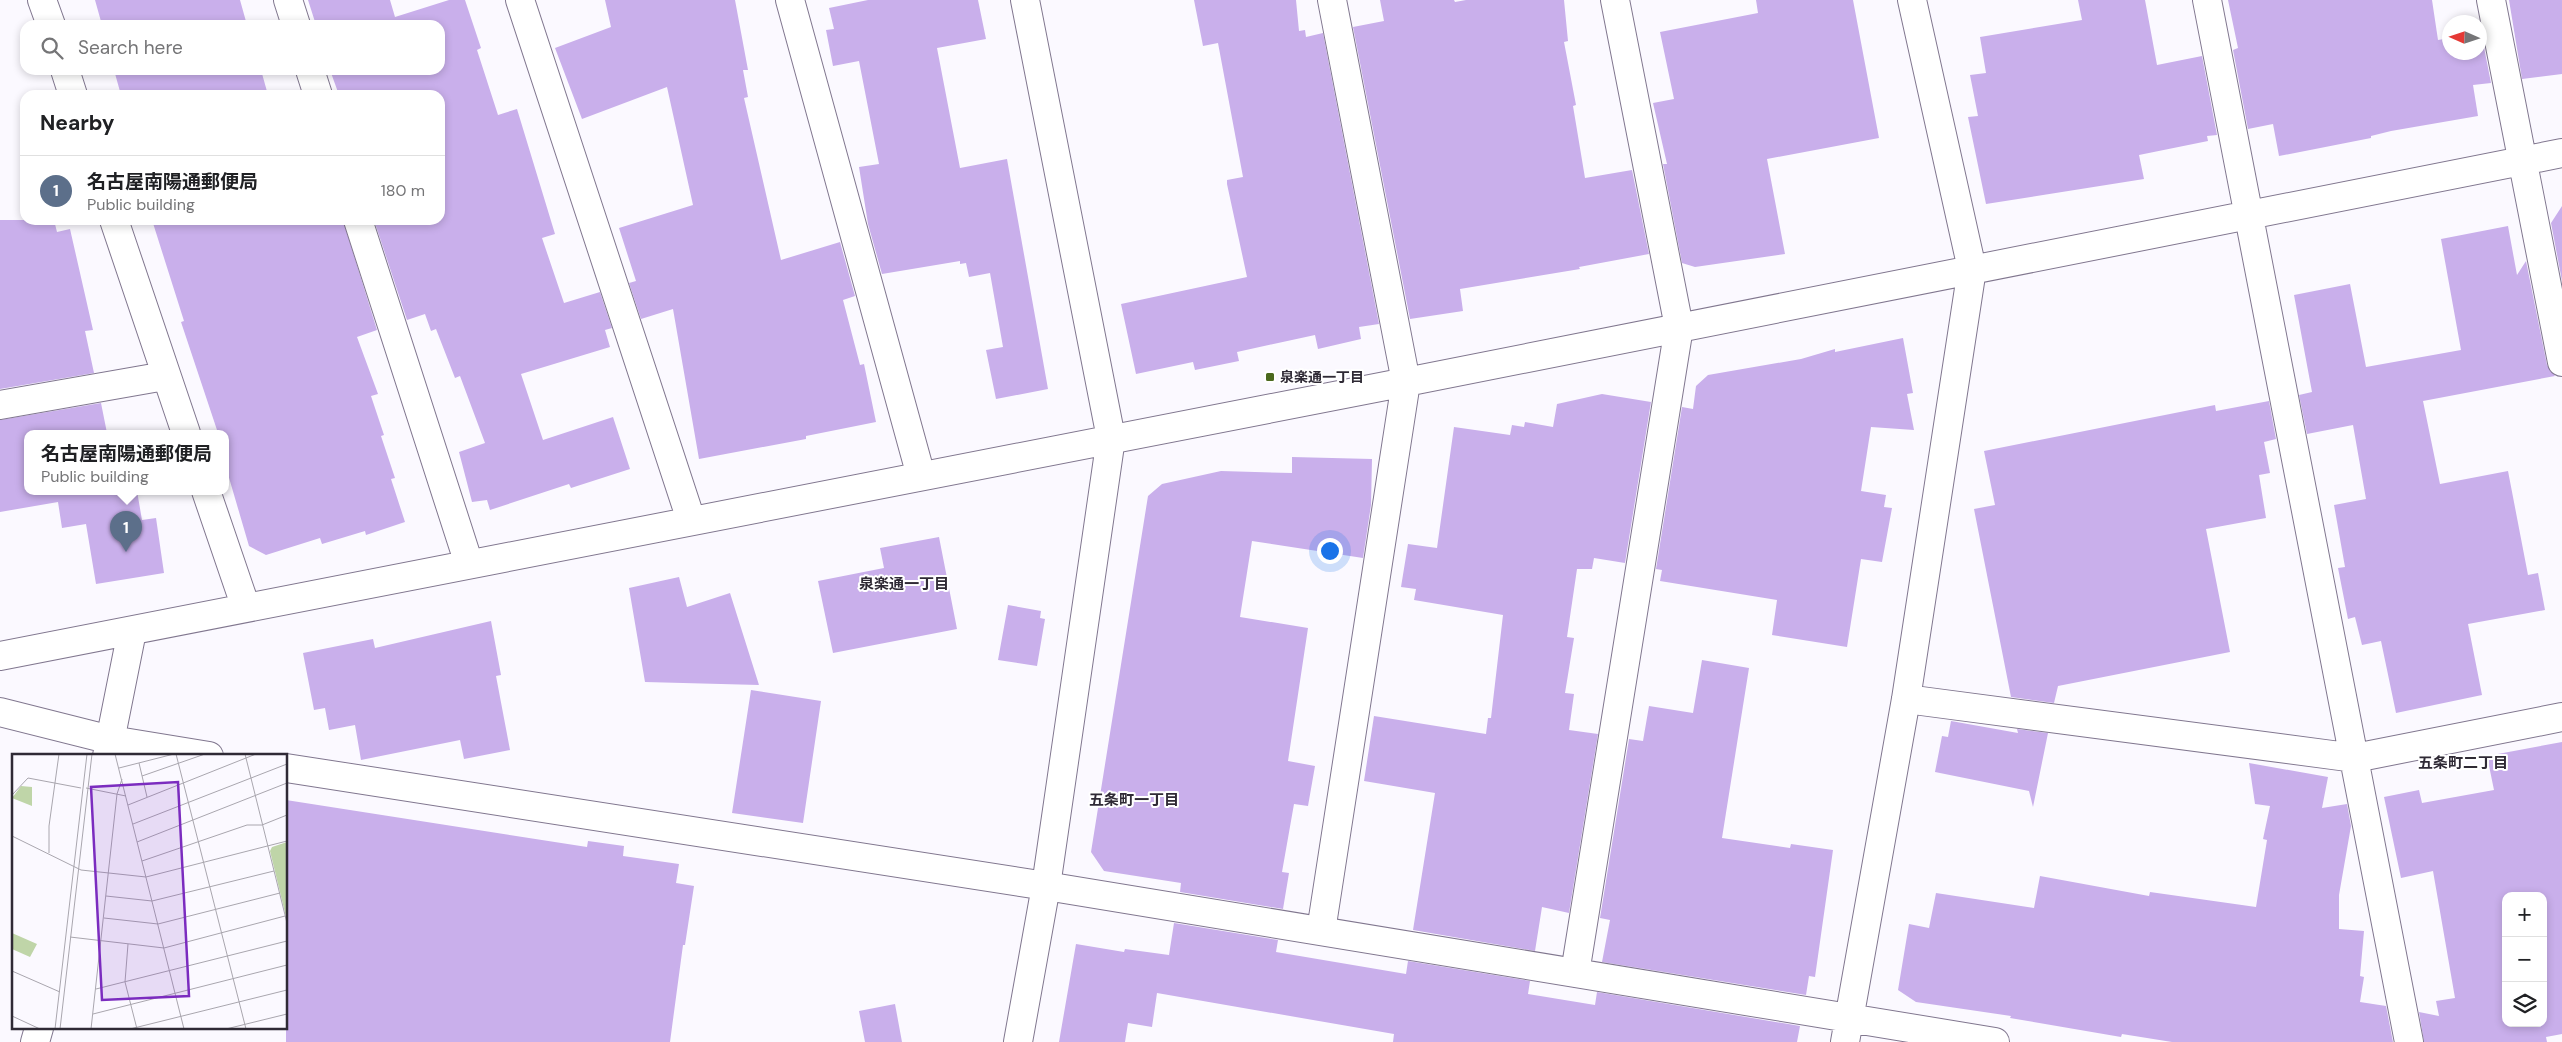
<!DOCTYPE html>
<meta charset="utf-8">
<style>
:root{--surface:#fff;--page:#f6f6f6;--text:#202124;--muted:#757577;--line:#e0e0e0;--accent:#4b691d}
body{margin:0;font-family:"DM Sans","Noto Sans JP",sans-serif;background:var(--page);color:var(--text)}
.controls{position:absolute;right:15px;bottom:15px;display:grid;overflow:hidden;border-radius:10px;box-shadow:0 2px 8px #0003}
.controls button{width:45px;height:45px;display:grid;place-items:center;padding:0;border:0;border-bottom:1px solid var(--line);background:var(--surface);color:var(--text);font:25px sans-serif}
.compass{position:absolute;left:2442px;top:15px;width:45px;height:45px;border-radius:50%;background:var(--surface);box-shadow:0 2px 8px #0003;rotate:273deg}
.you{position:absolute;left:1329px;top:550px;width:18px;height:18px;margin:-12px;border:4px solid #fff;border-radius:50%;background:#1a73e8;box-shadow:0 0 0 8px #1a73e833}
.badge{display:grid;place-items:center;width:32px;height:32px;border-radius:50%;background:var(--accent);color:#fff;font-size:16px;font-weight:700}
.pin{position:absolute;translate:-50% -41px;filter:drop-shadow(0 1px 2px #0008)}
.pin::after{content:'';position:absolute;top:26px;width:18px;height:15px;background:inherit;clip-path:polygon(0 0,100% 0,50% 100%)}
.popup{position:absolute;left:24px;top:430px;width:205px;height:65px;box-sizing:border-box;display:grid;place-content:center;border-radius:10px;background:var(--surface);filter:drop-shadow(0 1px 4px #0005);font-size:16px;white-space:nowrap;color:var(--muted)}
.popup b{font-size:19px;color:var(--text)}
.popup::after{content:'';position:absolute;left:50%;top:100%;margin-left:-10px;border:10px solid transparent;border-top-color:var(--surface)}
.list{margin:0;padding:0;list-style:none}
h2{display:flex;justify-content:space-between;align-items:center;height:65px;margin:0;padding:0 20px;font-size:21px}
h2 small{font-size:16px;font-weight:400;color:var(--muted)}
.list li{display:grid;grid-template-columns:32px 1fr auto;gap:15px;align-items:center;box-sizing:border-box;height:70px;padding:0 20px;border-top:1px solid var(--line)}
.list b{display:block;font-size:19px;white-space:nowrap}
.list p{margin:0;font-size:16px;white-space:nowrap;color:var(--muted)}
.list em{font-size:16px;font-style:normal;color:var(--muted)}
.icon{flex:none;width:28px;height:28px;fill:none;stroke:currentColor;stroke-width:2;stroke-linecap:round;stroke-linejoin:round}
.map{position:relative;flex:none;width:2562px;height:1042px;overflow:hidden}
.search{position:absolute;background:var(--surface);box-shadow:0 2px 8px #0003;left:20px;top:20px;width:425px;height:55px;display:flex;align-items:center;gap:12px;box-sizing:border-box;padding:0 18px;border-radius:15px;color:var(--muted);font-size:19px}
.panel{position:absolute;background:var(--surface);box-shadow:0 2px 8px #0003;left:20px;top:90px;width:425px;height:135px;border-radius:15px}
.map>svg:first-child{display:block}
</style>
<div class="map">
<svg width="2562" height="1042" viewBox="0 0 2562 1042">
<rect width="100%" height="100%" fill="#fbf9ff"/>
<path fill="#c9afeb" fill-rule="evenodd" d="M 95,0 L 240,0 L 247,25 L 102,25 Z
M 308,0 L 390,0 L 395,17 L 449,0 L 465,0 L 481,48 L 477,50 L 498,115 L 517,109 L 555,234 L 542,238 L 564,303 L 600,292 L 612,328 L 605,330 L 610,347 L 521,374 L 543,440 L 613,417 L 630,469 L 571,488 L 569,484 L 490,510 L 487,500 L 472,502 L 459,452 L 485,443 L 460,376 L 455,378 L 436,329 L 431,331 L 425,314 L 407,320 L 374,220 L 440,220 L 440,95 L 339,95 L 330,70 L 440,70 L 440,25 L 316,25 Z
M 605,0 L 735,0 L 748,70 L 743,70 L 748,97 L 744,98 L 781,260 L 840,242 L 855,296 L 843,300 L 860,365 L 864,364 L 876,422 L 806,436 L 806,439 L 699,459 L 673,309 L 641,319 L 629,283 L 636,281 L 619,228 L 693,205 L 667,87 L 582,119 L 555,48 L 611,27 Z
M 868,0 L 978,0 L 986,39 L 937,48 L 960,168 L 1007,159 L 1048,389 L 996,399 L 986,350 L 1003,347 L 990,273 L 969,277 L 966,263 L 960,264 L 960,261 L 882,274 L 868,224 L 859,167 L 879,164 L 859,61 L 833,66 L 826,30 L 834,29 L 829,8 Z
M 1194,0 L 1296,0 L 1299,31 L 1305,30 L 1306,37 L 1323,33 L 1379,324 L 1359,327 L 1361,339 L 1318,349 L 1315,335 L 1237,352 L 1239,361 L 1195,370 L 1193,362 L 1136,374 L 1121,304 L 1247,277 L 1227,184 L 1227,180 L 1243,177 L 1218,43 L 1203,46 Z
M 1380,0 L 1454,0 L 1455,2 L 1466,0 L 1564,0 L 1568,41 L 1564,42 L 1576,105 L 1573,106 L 1585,178 L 1632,170 L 1649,254 L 1579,267 L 1580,269 L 1460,289 L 1463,311 L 1410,319 L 1353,27 L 1384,21 Z
M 1756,0 L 1853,0 L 1879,138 L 1767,159 L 1785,254 L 1695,267 L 1682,263 L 1663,164 L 1667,164 L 1653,103 L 1674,99 L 1660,32 L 1758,13 Z
M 2078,0 L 2145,0 L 2157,65 L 2202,56 L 2217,135 L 2207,136 L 2208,141 L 2139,155 L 2144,179 L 1986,204 L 1968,117 L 1978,116 L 1970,75 L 1986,73 L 1980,37 L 2082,20 Z
M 2228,0 L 2432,0 L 2438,40 L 2450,38 L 2450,52 L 2480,52 L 2481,32 L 2491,83 L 2473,85 L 2478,116 L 2391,131 L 2371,136 L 2371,138 L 2279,156 L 2273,124 L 2248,129 L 2233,50 L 2238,48 Z
M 2509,0 L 2562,0 L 2562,74 L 2522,79 Z
M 114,70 L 261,70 L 268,95 L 121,95 Z
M 2562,206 L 2562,281 L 2551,223 Z
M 0,220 L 54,220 L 57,232 L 70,229 L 93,330 L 85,331 L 94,373 L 0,389 Z
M 152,220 L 343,220 L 377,330 L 357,337 L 378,394 L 371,396 L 384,435 L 381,436 L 395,478 L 391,479 L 405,522 L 366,535 L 365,531 L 322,544 L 320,538 L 266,555 L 249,546 L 225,464 L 225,433 L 218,433 L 181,322 L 184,321 Z
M 2508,226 L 2517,275 L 2526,261 L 2547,365 L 2555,376 L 2423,401 L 2440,484 L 2508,471 L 2528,575 L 2538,573 L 2545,610 L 2468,624 L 2482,695 L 2396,713 L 2381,641 L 2362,645 L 2355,617 L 2348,619 L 2338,568 L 2345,567 L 2334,505 L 2366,499 L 2353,425 L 2307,434 L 2299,395 L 2312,392 L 2294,295 L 2350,284 L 2366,367 L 2461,350 L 2441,239 Z
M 1903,338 L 1913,393 L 1907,394 L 1914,430 L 1871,427 L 1861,491 L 1886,495 L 1884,507 L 1892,508 L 1882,562 L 1861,559 L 1847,647 L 1772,635 L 1777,600 L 1660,581 L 1662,570 L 1656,569 L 1682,407 L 1693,409 L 1696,386 L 1708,375 L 1801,359 L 1835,349 L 1835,352 Z
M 1602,394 L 1651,402 L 1625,563 L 1594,558 L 1592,569 L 1577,569 L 1567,637 L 1574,638 L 1565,693 L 1574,694 L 1569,730 L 1598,734 L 1569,913 L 1542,907 L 1535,951 L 1413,930 L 1435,793 L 1364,781 L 1374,716 L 1486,734 L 1488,718 L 1491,718 L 1503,615 L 1414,600 L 1416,589 L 1401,587 L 1408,544 L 1437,548 L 1454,427 L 1510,435 L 1512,425 L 1524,427 L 1525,422 L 1553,427 L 1557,404 Z
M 2269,401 L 2276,439 L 2264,442 L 2270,473 L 2259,475 L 2266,518 L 2206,529 L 2230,652 L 2058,686 L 2054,703 L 2011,697 L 1974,509 L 1995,505 L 1984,451 L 2215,405 L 2216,411 Z
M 101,403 L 107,433 L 127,430 L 128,433 L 27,433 L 27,491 L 137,491 L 142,520 L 156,518 L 164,573 L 96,584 L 86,524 L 62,528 L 58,502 L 0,512 L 0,420 Z
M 1292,457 L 1372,459 L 1371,505 L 1363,558 L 1252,541 L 1240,617 L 1308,628 L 1288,761 L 1315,766 L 1308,806 L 1294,804 L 1282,872 L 1289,873 L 1283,909 L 1180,892 L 1181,883 L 1104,871 L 1091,852 L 1148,496 L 1162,484 L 1221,471 L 1292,473 Z
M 939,537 L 957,629 L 833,653 L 818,581 L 884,568 L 880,548 Z
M 679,577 L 687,607 L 730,593 L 759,685 L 645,682 L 629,588 Z
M 1008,605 L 1041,611 L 1040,618 L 1045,619 L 1037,666 L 998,660 Z
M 491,621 L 501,675 L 496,676 L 510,750 L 464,759 L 460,740 L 361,760 L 355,725 L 329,730 L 325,708 L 314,710 L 303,653 L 373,639 L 375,648 Z
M 1702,660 L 1749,668 L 1722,838 L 1790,848 L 1791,844 L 1833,850 L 1815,977 L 1809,976 L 1806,995 L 1602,962 L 1610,920 L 1600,918 L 1629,739 L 1643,741 L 1649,706 L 1693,713 Z
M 751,690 L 821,701 L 803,823 L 732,813 Z
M 1951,721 L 2018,733 L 2017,729 L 2048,733 L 2033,807 L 2029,791 L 1935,772 L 1942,736 L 1948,737 Z
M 2562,742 L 2562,1034 L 2546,1037 L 2547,1042 L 2424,1042 L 2419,1012 L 2439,1016 L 2436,1001 L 2455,998 L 2433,871 L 2401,878 L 2384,797 L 2419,790 L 2422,803 L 2494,790 L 2487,756 ZM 2506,896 L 2543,896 L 2543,1023 L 2506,1023 Z
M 2249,763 L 2328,777 L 2322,808 L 2347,804 L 2351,826 L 2339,895 L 2339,929 L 2364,931 L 2360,976 L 2364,977 L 2360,1002 L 2386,1006 L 2393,1042 L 2172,1042 L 2122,1034 L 2121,1037 L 2010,1018 L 2011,1016 L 1916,1002 L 1898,990 L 1909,924 L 1929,928 L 1936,893 L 2034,908 L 2040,876 L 2149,896 L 2150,892 L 2256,907 L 2267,840 L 2263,839 L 2270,806 L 2255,804 Z
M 286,800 L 587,847 L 588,841 L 624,846 L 623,856 L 679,864 L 676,883 L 694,886 L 685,945 L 683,945 L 670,1042 L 286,1042 Z
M 1174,923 L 1278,940 L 1276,952 L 1406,974 L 1408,961 L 1530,981 L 1528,994 L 1595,1005 L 1597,992 L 1800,1026 L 1797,1042 L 1393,1042 L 1394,1034 L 1157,993 L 1152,1027 L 1128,1023 L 1125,1042 L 1059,1042 L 1076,944 L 1124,952 L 1125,949 L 1169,955 Z
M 895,1004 L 902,1042 L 865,1042 L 859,1011 Z"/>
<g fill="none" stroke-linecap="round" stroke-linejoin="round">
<defs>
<path id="minor" d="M 42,0 L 51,25
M 288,0 L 296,25
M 520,0 L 691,520
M 790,0 L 921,476
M 2207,0 L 2409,1042
M 2491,0 L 2562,362
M 65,70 L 73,95
M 310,70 L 318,95
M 114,220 L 186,433
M 358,220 L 469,564
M 0,405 L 165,376
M 206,491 L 246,608
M 0,656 L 1406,382 L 2562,153
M 1906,699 L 2355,758 L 2562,717
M 0,712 L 111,740 L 209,756
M 107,756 L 132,631
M 286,768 L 1046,886 L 1995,1042
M 1321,931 L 1406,382 L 1332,0
M 1575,973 L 1679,327 L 1615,0
M 35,1042 L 39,1028
M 1018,1042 L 1046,886 L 1111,438 L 1025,0
M 1845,1042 L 1906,699 L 1972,269 L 1912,0"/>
</defs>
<use href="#minor" stroke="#81778f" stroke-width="30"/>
<use href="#minor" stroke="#fff" stroke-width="28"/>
</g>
<rect fill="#4b691d" stroke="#fff" stroke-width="2" x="1265" y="372" width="10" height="10" rx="2.5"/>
<g text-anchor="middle" stroke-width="4" stroke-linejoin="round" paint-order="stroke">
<g font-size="14" font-weight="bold" fill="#2f2a35" stroke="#fff" text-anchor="start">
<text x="1280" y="382">泉楽通一丁目</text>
</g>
<g font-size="15" font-weight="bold" fill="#2f2a35" stroke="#fff">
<text x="904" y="589">泉楽通一丁目</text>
<text x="2463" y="768">五条町二丁目</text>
<text x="1134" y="805">五条町一丁目</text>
</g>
</g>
<g transform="translate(12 754)">
<rect width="275" height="275" fill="#fbf9ff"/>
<path d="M 9,32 L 20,33 L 20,52 L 0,44 ZM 275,88 L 275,167 L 258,97 L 260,93 ZM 0,179 L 25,190 L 18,203 L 0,195 Z" fill="#bfd5a8"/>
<path fill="none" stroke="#a9a6ae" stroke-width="1" d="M 103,0 L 172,275M 164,0 L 234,275M 233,0 L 275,169M 127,9 L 135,43M 107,14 L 162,0M 130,22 L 193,0M 74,34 L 114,42M 0,41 L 16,24 L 69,34M 116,51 L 244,0M 121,70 L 275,10M 0,82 L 69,116 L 134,123 L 275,87M 125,88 L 275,29M 37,99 L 37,72 L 47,0M 130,107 L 235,71 L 250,71 L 275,61M 94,142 L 140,147 L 262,117M 92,164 L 146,170 L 268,139M 58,183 L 152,194 L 273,162M 116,190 L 113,228 L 125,275M 0,217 L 48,238M 84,235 L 275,187M 81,260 L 275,211M 0,262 L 28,275M 43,275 L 75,0M 48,275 L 80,0M 79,275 L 105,40 L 110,25M 118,275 L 275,236M 214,275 L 275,260"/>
<path fill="#7b2cbf" fill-opacity="0.15" stroke="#7b2cbf" stroke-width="2.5" d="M 166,28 L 177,242 L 90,246 L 79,33 Z"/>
<rect width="275" height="275" fill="none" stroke="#2f2a35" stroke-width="2.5"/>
</g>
</svg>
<div class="controls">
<button>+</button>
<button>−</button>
<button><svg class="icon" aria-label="layers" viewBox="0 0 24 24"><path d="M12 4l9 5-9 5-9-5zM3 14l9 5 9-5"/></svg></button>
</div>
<svg class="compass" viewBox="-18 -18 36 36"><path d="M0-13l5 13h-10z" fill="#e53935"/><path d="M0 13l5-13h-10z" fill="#757577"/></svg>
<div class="you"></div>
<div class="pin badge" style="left:126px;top:552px;background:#5c6f8a">1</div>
<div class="popup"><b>名古屋南陽通郵便局</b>Public building</div>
<div class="search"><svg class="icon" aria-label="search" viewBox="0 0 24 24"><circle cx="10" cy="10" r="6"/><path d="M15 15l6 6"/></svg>Search here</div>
<section class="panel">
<h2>Nearby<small></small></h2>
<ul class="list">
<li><span class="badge" style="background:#5c6f8a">1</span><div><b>名古屋南陽通郵便局</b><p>Public building</p></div><em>180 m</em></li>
</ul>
</section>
</div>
